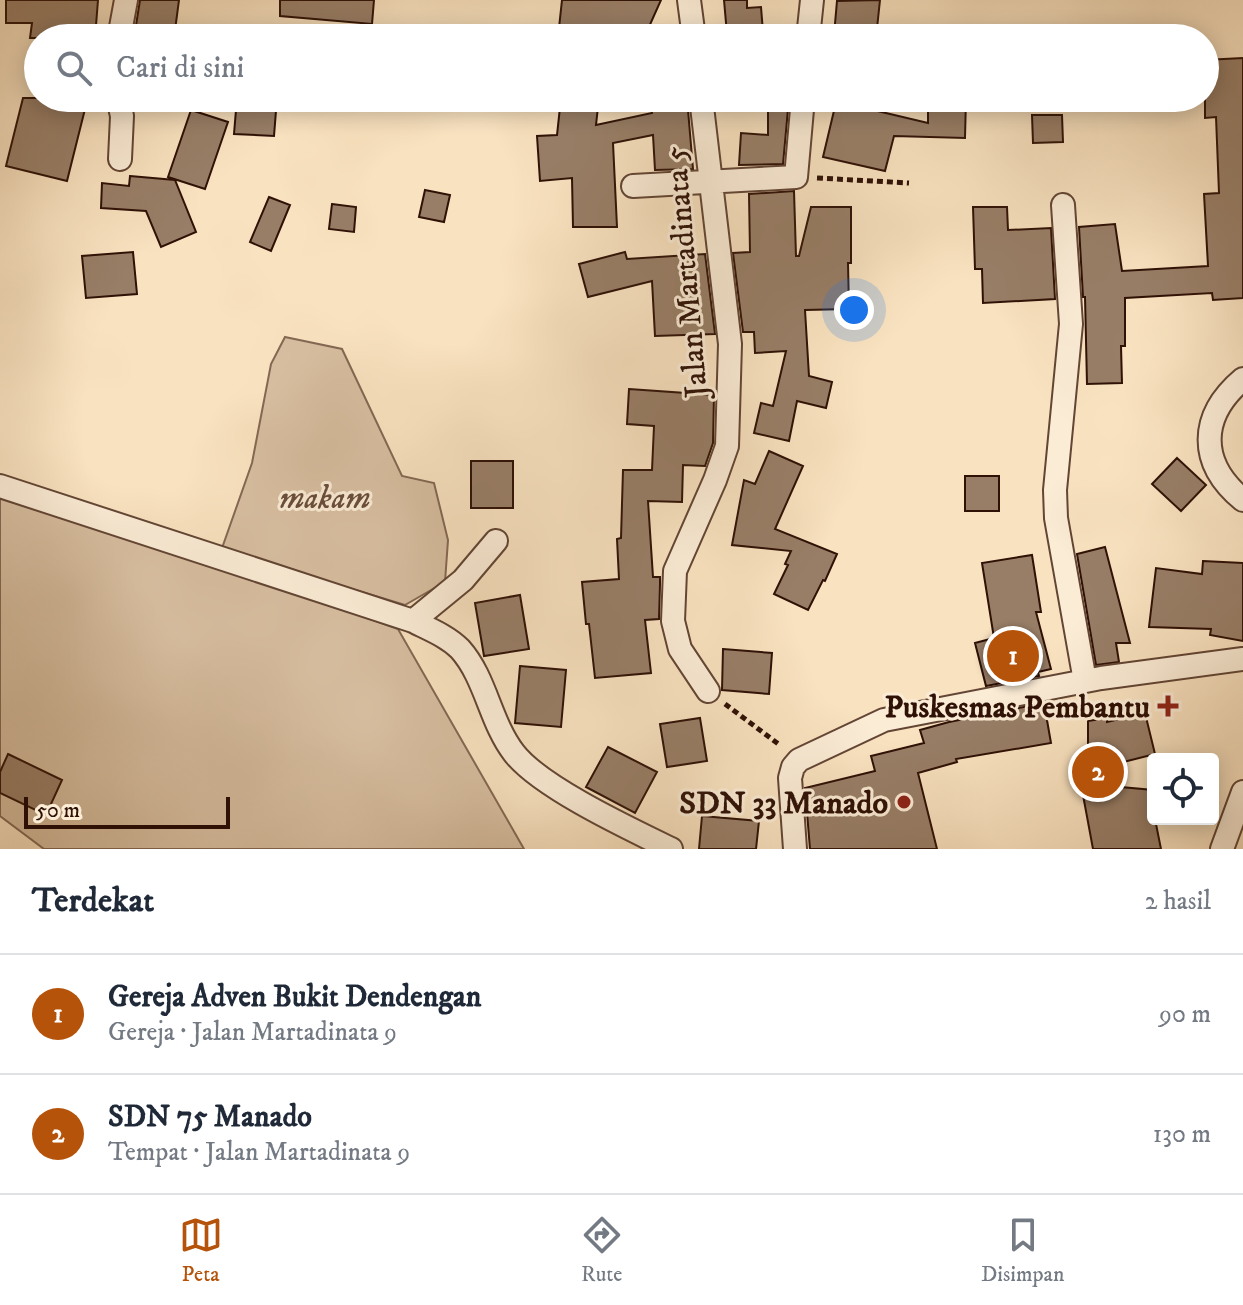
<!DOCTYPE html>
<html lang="id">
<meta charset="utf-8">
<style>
:root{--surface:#fff;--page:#f2f2f3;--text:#1f2937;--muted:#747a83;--line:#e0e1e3;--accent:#b45309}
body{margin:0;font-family:"IM FELL DW Pica",serif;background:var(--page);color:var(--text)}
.controls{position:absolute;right:24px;bottom:24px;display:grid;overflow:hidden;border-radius:8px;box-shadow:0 4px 20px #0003}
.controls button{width:72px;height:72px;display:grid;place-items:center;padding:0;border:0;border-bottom:2px solid var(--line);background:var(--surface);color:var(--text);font:40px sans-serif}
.scale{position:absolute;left:24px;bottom:20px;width:206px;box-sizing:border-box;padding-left:8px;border:4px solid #2f1106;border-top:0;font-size:22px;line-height:28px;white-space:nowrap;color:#2f1106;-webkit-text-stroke:6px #fbecd6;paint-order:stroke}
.you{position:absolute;left:854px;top:310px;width:28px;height:28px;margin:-20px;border:6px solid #fff;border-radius:50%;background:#1a73e8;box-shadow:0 0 0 12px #1a73e833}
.badge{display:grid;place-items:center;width:52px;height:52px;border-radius:50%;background:var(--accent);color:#fff;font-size:26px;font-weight:700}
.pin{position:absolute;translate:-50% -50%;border:4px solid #fff;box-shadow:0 2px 8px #0006}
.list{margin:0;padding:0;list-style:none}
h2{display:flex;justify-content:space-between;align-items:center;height:104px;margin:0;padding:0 32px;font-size:34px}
h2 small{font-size:26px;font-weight:400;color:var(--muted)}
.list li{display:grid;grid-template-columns:52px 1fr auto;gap:24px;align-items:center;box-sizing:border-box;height:120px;padding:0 32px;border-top:2px solid var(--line)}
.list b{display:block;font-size:30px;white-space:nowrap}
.list p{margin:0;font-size:26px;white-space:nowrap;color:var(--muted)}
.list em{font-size:26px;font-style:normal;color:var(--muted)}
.icon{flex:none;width:44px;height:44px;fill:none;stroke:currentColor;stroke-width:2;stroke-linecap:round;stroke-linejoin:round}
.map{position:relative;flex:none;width:1243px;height:849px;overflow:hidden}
.search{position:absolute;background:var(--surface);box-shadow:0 4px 20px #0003;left:24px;right:24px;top:24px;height:88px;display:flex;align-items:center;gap:20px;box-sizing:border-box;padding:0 28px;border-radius:44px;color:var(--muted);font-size:30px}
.sheet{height:344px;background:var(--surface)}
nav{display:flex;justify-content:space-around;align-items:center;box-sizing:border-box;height:112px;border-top:2px solid var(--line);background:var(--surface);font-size:22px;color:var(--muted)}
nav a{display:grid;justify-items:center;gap:4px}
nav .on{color:var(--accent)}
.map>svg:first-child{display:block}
</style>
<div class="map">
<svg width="1243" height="849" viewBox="0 0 1243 849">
<rect width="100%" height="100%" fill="#f9e2c0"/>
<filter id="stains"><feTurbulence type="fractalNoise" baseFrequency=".0025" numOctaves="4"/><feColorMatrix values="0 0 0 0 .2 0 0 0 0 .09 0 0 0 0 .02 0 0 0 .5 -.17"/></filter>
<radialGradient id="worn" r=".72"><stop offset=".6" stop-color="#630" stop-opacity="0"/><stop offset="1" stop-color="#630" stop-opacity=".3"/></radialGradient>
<path fill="#d7bea0" stroke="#836853" stroke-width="2" d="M 285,337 L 342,349 L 402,476 L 434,483 L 448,540 L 445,582 L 405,605 L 257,560 L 221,551 L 252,463 L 271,364 Z
M 0,487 L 398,629 L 524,849 L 44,849 L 0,816 Z"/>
<path fill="#987e67" stroke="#2f1106" stroke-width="2" d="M 6,0 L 98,0 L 95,38 L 30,38 L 32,23 L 6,23 Z
M 140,0 L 179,0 L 174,38 L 134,38 Z
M 280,0 L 374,0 L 372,24 L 280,16 Z
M 562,0 L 661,0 L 644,38 L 596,38 L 580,31 L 559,28 Z
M 724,0 L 747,0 L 747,8 L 761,7 L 763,32 L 727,34 Z
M 880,0 L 876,38 L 834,35 L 837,1 Z
M 1243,58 L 1243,298 L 1213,300 L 1212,293 L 1125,298 L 1125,346 L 1121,346 L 1122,383 L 1087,384 L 1085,297 L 1083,297 L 1079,227 L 1115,224 L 1122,271 L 1208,266 L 1204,194 L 1219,193 L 1216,117 L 1205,118 L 1205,60 Z
M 23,98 L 73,98 L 87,101 L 67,181 L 6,166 Z
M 237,98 L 277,98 L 274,136 L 234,134 Z
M 561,98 L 599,98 L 596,125 L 652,113 L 651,98 L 687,98 L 693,169 L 655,170 L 653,135 L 613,143 L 617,227 L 573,227 L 572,178 L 540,181 L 537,136 L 557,135 Z
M 768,98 L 789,98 L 783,164 L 739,165 L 741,133 L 768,135 Z
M 837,98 L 872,98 L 869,109 L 928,123 L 928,98 L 966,98 L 965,138 L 894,136 L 885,171 L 823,157 Z
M 191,110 L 228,122 L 205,189 L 168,177 Z
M 1032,115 L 1062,115 L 1063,142 L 1033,143 Z
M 130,176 L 175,180 L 196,232 L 161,247 L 146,211 L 101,208 L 102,183 L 129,186 Z
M 425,190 L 450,195 L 444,222 L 419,217 Z
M 794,191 L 796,256 L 799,256 L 811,207 L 851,207 L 851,263 L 848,263 L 849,309 L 805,310 L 809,376 L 832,382 L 826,408 L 797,401 L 789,441 L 754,433 L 761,403 L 773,406 L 786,351 L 755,353 L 754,332 L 743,332 L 733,253 L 750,252 L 749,194 Z
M 269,197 L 290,205 L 271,251 L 250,242 Z
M 332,204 L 356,207 L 354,232 L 329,229 Z
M 973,207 L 1007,207 L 1008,230 L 1051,228 L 1055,299 L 983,303 L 982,269 L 975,269 Z
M 133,252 L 137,294 L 86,298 L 82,256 Z
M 625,252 L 627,259 L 705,254 L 715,334 L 655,336 L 652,281 L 588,297 L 579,264 Z
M 629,389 L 714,395 L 713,443 L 705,466 L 683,465 L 682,502 L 648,501 L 653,577 L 660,577 L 660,584 L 659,619 L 645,620 L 651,673 L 595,678 L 589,624 L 586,624 L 582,582 L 619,579 L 617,539 L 621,538 L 623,470 L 652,470 L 654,426 L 627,424 Z
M 769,451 L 803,466 L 775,529 L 837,554 L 825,581 L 823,580 L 808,610 L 774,594 L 788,565 L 785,564 L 791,551 L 732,545 L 744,480 L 755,484 Z
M 1177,458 L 1206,485 L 1181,511 L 1152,484 Z
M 471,461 L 513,461 L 513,508 L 471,508 Z
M 965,476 L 999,476 L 999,511 L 965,511 Z
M 1105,547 L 1130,643 L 1116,643 L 1119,662 L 1096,665 L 1077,554 Z
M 1032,555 L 1041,612 L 1036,612 L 1051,669 L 1038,672 L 1039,676 L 986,686 L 975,643 L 994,638 L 982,563 Z
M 1203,561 L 1243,563 L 1243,641 L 1210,635 L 1211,629 L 1149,627 L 1156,568 L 1202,574 Z
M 520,595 L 529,649 L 484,656 L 475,603 Z
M 723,649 L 772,653 L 769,694 L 722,690 Z
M 520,666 L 566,670 L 561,727 L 515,723 Z
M 1044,703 L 1051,743 L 956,759 L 957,762 L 918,773 L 937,849 L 810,849 L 805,788 L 875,771 L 871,756 L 924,743 L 920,730 L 949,722 Z
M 1145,713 L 1155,754 L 1088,771 L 1088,721 L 1107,718 L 1107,722 Z
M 700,718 L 707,761 L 667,767 L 660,724 Z
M 608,747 L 657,772 L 635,813 L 586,787 Z
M 8,754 L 62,780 L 46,815 L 0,793 L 0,772 Z
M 1088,784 L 1153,790 L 1153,819 L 1155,819 L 1161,849 L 1093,849 L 1083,795 L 1088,794 Z
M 702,816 L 759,821 L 756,849 L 699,849 Z"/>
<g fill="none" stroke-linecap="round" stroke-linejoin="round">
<defs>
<path id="minor" d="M 689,0 L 694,38
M 119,38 L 126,0
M 808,38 L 812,0
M 118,98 L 122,116 L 120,159
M 701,98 L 730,344 L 727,446 L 715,480 L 675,571 L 673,621 L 680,649 L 708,691
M 633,186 L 796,177 L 803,98
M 1063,205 L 1071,324 L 1055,490 L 1056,518 L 1085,681
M 1243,379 C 1199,416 1198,463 1243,500
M 0,486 L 413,621 C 429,629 447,636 460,649 C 486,678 490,722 514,753 C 540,787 630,829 671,849
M 413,621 L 463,580 L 496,541
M 795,849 L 790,778 L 793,767 L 799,760 L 884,720 L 1101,678 L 1243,659
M 1222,849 L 1243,792"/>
</defs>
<use href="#minor" stroke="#624534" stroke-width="26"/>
<path stroke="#2f1106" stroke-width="5" stroke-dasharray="6 4" stroke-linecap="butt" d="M 817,178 L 909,183
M 725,704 L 781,746"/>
<use href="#minor" stroke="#fbecd6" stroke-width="22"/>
</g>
<g fill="#8f2418" stroke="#fbecd6" stroke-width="3">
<path d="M1164 694h8v8h8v8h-8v8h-8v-8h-8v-8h8z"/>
<circle cx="904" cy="802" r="8"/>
</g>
<g text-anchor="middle" stroke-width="6" stroke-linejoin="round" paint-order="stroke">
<g font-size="32" fill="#2f1106" stroke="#fbecd6">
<text transform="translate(685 272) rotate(-95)" y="11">Jalan Martadinata 5</text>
</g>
<g font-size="32" font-style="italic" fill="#6a4e3c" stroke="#fbecd6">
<text x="325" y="508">makam</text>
</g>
<g font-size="32" font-weight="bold" fill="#2f1106" stroke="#fbecd6" text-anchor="end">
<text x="1150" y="717">Puskesmas Pembantu</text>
<text x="888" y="813">SDN 33 Manado</text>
</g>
</g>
<rect width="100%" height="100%" filter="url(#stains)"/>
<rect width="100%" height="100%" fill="url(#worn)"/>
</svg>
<div class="controls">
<button><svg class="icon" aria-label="locate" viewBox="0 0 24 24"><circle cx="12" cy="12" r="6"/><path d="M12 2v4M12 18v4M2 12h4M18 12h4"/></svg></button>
</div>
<div class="scale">50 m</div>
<div class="you"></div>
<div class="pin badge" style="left:1013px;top:656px">1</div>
<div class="pin badge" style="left:1098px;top:772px">2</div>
<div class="search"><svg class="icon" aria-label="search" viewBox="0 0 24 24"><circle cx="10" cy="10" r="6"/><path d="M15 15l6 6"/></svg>Cari di sini</div>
</div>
<section class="sheet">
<h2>Terdekat<small>2 hasil</small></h2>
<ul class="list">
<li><span class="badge">1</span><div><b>Gereja Adven Bukit Dendengan</b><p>Gereja · Jalan Martadinata 9</p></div><em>90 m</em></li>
<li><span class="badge">2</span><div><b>SDN 75 Manado</b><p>Tempat · Jalan Martadinata 9</p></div><em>130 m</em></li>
</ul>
</section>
<nav>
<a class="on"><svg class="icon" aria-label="map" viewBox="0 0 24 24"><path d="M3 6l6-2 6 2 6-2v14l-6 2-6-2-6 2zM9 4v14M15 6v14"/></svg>Peta</a>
<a><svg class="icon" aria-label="directions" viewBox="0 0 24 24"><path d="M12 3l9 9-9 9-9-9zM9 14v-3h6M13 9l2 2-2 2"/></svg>Rute</a>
<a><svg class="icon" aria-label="saved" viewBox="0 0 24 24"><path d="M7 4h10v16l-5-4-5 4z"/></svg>Disimpan</a>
</nav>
